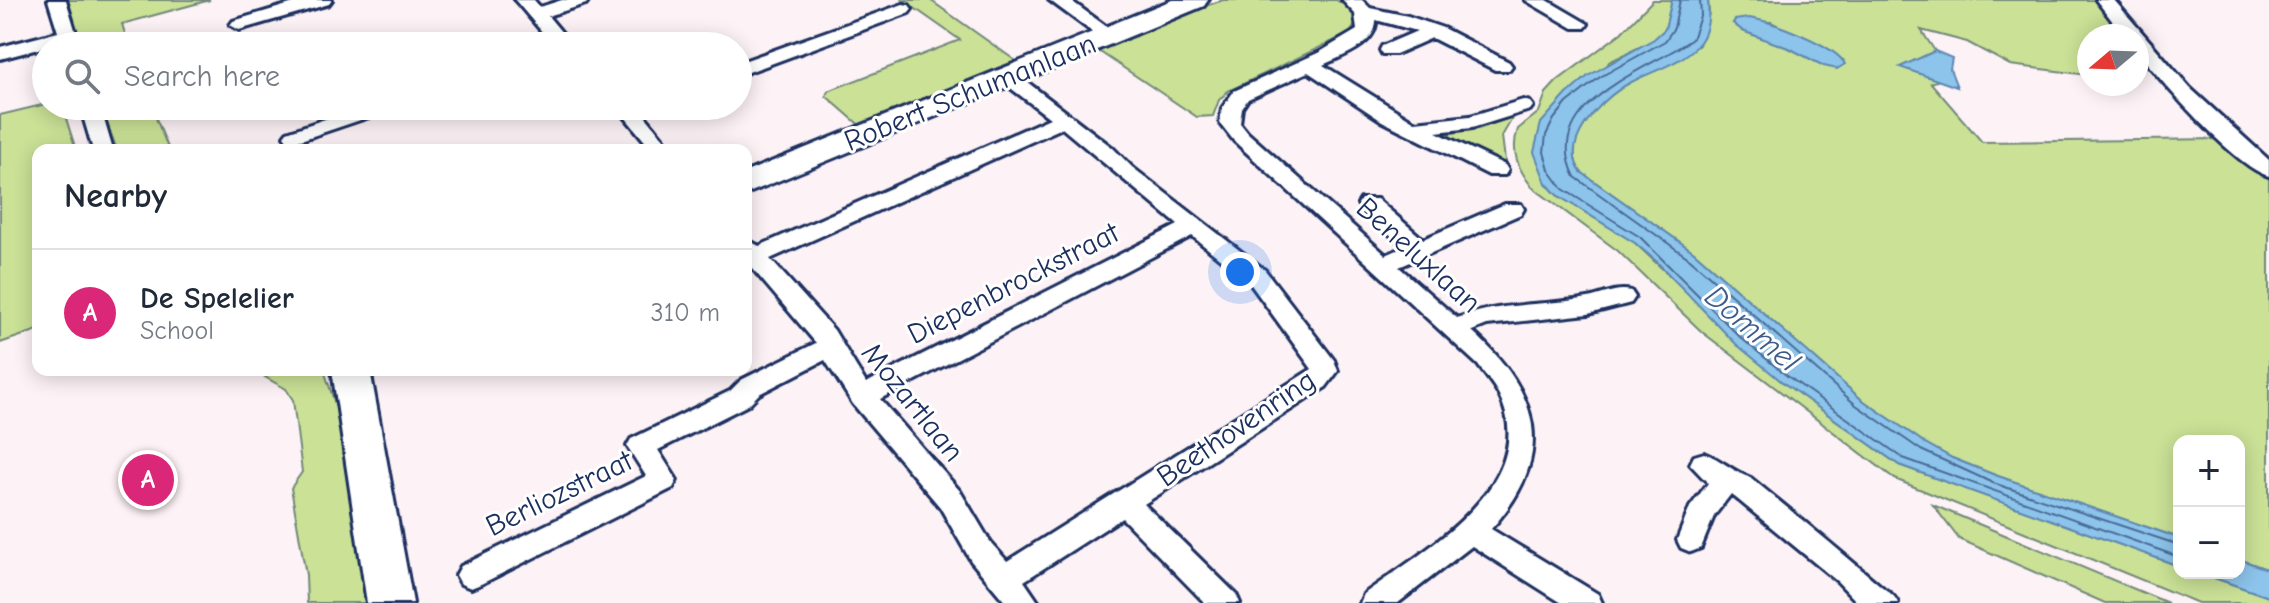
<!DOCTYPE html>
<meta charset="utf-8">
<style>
:root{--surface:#fff;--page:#f2f2f3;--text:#1f2937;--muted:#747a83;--line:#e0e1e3;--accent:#db2777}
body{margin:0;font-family:"Comic Neue",sans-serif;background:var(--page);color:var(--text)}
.controls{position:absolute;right:24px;bottom:24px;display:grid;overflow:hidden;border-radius:16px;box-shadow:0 4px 20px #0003}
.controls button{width:72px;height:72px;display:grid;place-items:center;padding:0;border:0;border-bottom:2px solid var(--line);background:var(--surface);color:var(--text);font:40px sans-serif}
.compass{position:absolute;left:2077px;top:24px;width:72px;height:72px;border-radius:50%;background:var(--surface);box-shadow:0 4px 20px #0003;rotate:251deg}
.you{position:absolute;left:1240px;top:272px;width:28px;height:28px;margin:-20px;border:6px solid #fff;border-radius:50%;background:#1a73e8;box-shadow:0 0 0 12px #1a73e833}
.badge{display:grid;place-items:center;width:52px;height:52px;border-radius:50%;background:var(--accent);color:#fff;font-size:26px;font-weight:700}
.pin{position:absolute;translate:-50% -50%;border:4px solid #fff;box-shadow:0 2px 8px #0006}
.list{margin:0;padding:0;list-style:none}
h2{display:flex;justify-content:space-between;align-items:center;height:104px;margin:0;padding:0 32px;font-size:34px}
h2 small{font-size:26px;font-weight:400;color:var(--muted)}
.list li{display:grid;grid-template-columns:52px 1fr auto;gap:24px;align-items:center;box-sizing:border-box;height:128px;padding:0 32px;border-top:2px solid var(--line)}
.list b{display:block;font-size:30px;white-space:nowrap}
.list p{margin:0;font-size:26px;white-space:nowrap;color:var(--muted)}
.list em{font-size:26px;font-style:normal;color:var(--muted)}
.icon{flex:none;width:44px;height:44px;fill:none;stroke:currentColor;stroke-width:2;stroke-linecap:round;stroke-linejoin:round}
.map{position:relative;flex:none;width:2269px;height:603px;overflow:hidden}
.search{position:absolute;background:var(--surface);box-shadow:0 4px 20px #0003;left:32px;top:32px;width:720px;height:88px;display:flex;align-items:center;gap:20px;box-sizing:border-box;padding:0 28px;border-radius:44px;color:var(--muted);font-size:30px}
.panel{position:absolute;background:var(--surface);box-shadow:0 4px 20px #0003;left:32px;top:144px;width:720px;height:232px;border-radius:16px}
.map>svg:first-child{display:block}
</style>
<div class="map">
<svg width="2269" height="603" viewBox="0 0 2269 603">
<rect width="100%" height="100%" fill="#fdf2f6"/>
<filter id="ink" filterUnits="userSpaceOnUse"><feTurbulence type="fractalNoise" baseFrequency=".0125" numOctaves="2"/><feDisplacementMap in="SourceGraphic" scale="16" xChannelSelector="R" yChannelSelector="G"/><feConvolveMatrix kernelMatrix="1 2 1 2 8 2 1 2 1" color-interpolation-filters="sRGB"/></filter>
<g filter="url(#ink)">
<path fill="#cae196" stroke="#72887a" stroke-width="2" fill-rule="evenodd" d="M 62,0 L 210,0 L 122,24 L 129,46 L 79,46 Z
M 903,0 L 930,0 L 1023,66 L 864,129 L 826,96 L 828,91 L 960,40 Z
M 1223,0 L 1336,0 L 1350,8 L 1358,20 L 1350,33 L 1228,91 L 1219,100 L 1213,116 L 1197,117 L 1097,50 C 1118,45 1132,36 1150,26 C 1173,13 1199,9 1223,0 Z
M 1653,0 L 1672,0 L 1665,29 L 1654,40 L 1609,62 L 1546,183 L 1557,195 L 1635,243 L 1781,381 L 1899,465 L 2179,566 L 2179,573 L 2200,573 L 2269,597 L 2269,603 L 2198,603 L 1895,479 L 1702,332 L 1618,251 L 1532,187 C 1518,169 1510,151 1518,129 L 1539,112 L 1546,93 L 1557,81 L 1621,33 Z
M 1708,0 L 2097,0 L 2125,36 L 2089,36 L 2089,75 L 2010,65 L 1967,42 L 1921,30 L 1935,51 L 1901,67 L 1939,80 L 1931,83 L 1982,142 L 2220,139 L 2269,179 L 2269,570 L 2239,559 L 2239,441 L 2179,441 L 2179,538 L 1995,475 L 1952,458 L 1925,443 L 1861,399 L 1694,252 L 1581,172 C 1559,142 1599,103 1623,87 C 1647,71 1676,63 1699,45 L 1709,13 ZM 1735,20 L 1771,22 L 1843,60 L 1824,66 L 1791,49 L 1743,31 L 1733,23 Z
M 46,104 L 62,106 L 76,150 L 38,150 L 38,330 L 0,343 L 0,115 Z
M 101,106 L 151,106 L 169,150 L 117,150 Z
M 1513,117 L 1502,136 L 1506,168 L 1440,135 L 1478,129 Z
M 274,370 L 324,370 L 343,428 L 372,603 L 307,603 L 306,575 L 291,488 L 302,472 L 293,400 L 286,389 L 265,377 Z
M 1933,505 L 2168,603 L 2105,603 L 1959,539 Z"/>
<path fill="#8dc4eb" stroke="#5f88b3" stroke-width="2" d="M 1672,0 L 1708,0 C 1709,14 1709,30 1700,42 C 1684,64 1647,72 1624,86 C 1600,102 1559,142 1581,172 L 1694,252 L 1861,399 L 1925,443 L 1952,458 L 1995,475 L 2179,538 L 2179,566 L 1899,465 L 1781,381 L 1736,344 L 1656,261 L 1635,243 L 1557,195 L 1546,183 L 1534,152 L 1541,123 L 1567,94 L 1588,76 L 1654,39 L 1665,29 Z
M 1749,18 C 1771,21 1835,45 1845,64 L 1837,69 L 1824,66 L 1791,49 L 1743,31 L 1733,23 L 1735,20 Z
M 1935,51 L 1952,58 L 1950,69 L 1957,87 L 1900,67 Z
M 2239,559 L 2269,570 L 2269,597 L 2200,573 L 2239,573 Z"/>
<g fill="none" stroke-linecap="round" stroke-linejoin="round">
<path stroke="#496b96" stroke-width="2" d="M 1680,0 L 1674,28 L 1665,41 L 1600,77 L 1567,103 L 1554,119 L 1546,135 L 1544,152 L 1549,170 L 1563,189 L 1640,237 L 1741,338 L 1786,375 L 1903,458 L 2179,557
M 1700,0 L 1701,14 L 1692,39 C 1650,70 1538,103 1575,177 L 1690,259 L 1856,405 L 1921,450 L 1993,483 L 2179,545"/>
<defs>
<path id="street" d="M 48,0 L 66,0 L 80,46 L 62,46 L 61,43 L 0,59 L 0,47 L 58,32 Z
M 304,0 L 332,0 L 329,4 L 239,30 L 230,25 L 233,21 Z
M 515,0 L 534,0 L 540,7 L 562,0 L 589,0 L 586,4 L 548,16 L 573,46 L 554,46 Z
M 1049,0 L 1070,0 L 1118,35 L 1116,39 L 1102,39 Z
M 1342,0 L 1362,0 L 1370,8 L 1408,16 L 1443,28 L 1509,62 L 1512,66 L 1509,70 L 1495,70 L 1432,38 L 1396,54 L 1382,54 L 1380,50 L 1382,46 L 1417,31 L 1376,20 C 1377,45 1342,56 1323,65 L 1415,122 L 1470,116 L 1523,100 L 1530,102 L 1533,106 L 1530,110 L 1472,128 L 1436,132 L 1505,165 L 1508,170 L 1505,175 L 1489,175 L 1382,121 L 1308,72 L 1248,99 L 1242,108 L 1240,123 L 1248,133 L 1386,255 L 1404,247 L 1361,209 L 1358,204 L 1361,199 L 1377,199 L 1423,239 L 1505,204 L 1521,204 L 1524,209 L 1521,214 L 1399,267 L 1457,318 C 1499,302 1544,306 1588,298 C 1603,295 1617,287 1631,291 L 1635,297 L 1631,303 L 1588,314 L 1487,325 L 1472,331 C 1541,393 1557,456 1491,529 L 1598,594 L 1602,603 L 1562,603 L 1472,546 L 1398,603 L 1360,603 L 1364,594 C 1423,551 1543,484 1499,395 C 1494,385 1485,375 1478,365 L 1234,141 L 1220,123 L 1222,108 L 1234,91 L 1320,52 L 1357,30 L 1355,14 Z
M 1525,0 L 1547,0 L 1588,24 L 1585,28 L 1573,28 Z
M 2096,0 L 2114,0 L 2190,88 L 2269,160 L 2269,176 C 2236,168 2160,80 2137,51 L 2137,36 L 2124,36 Z
M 903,4 L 909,5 L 912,9 L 909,13 L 738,76 L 738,63 Z
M 1007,70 L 1014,72 L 1113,148 L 1132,167 L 1265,270 L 1334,360 L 1338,371 L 1326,387 L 1144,504 L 1236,594 L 1240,603 L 1205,603 L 1122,518 L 1024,581 L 1039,603 L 1006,603 L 971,561 L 940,507 L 853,404 L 825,360 L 759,394 L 748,405 L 658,450 L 677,480 L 673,488 L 481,584 L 471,588 L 461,584 L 456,575 L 461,566 L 646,476 L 627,446 L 631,439 L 730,391 L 741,380 L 816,343 L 746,261 L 746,239 L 759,246 L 1050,118 L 1000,80 L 997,76 L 1000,72 ZM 1062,128 L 1178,225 L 866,383 L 834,330 L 770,259 ZM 1192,236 L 1249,282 L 1312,369 L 1007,561 L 991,543 L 960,491 L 880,399 Z
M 80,106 L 100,106 L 113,150 L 93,150 Z
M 363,106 L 393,106 L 390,110 L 301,140 L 287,140 L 284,136 L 287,132 Z
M 616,106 L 637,106 L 673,150 L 652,150 Z
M 1704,453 C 1721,459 1733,472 1751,478 C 1795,514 1838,549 1881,586 C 1889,593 1894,594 1898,603 L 1858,603 L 1838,582 L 1731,494 L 1714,516 L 1701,548 L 1691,552 L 1681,548 L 1677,540 L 1690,507 L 1708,483 L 1690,464 L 1694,456 Z"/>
<path id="secondary" d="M 1172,0 L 1208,0 L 1204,6 L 746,194 L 746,172 Z
M 332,370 L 370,370 L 413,603 L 367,603 Z"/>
</defs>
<use href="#street" stroke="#1b2f5e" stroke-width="6"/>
<use href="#secondary" stroke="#1b2f5e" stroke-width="6"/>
<use href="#street" fill="#fff" fill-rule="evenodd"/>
<use href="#secondary" fill="#fff" fill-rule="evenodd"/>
</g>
</g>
<g text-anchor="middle" stroke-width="6" stroke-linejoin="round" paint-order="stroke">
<g font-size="30" fill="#1b2f5e" stroke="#fff">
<text transform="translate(970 92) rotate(-22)" y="10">Robert Schumanlaan</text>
<text transform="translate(1419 255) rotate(42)" y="10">Beneluxlaan</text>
<text transform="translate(1013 283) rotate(-27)" y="10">Diepenbrockstraat</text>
<text transform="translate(913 402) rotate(51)" y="10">Mozartlaan</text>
<text transform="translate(1236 428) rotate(-34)" y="10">Beethovenring</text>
<text transform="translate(559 493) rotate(-26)" y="10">Berliozstraat</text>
</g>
<g font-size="32" font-style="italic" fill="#3d5c88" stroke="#fff">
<text transform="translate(1753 328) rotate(41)" y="11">Dommel</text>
</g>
</g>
</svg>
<div class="controls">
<button>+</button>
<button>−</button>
</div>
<svg class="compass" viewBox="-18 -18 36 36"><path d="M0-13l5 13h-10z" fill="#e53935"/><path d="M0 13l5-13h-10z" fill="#747a83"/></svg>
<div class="you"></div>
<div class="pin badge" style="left:148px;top:480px">A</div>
<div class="search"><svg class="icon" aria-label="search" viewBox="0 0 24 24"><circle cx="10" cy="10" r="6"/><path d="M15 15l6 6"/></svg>Search here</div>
<section class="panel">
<h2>Nearby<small></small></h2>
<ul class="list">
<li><span class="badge">A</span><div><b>De Spelelier</b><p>School</p></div><em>310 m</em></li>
</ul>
</section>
</div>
